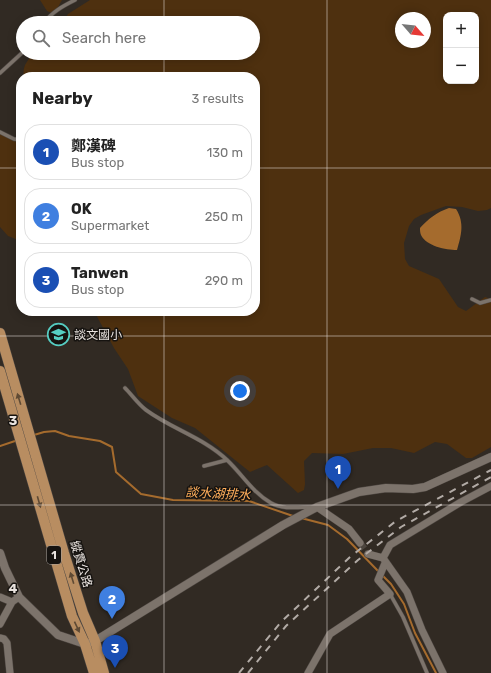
<!DOCTYPE html>
<meta charset="utf-8">
<style>
:root{--surface:#fff;--page:#f2f2f2;--text:#222;--muted:#767676;--line:#e0e0e0;--accent:#ea580c}
body{margin:0;font-family:Rubik,"Noto Sans TC",sans-serif;background:var(--page);color:var(--text)}
.controls{position:absolute;right:12px;top:12px;display:grid;overflow:hidden;border-radius:8px;box-shadow:0 2px 10px #0003}
.controls button{width:36px;height:36px;display:grid;place-items:center;padding:0;border:0;border-bottom:1px solid var(--line);background:var(--surface);color:var(--text);font:20px sans-serif}
.compass{position:absolute;left:395px;top:12px;width:36px;height:36px;border-radius:50%;background:var(--surface);box-shadow:0 2px 10px #0003;rotate:118deg}
.you{position:absolute;left:240px;top:391px;width:14px;height:14px;margin:-10px;border:3px solid #fff;border-radius:50%;background:#1a73e8;box-shadow:0 0 0 6px #1a73e833}
.badge{display:grid;place-items:center;width:26px;height:26px;border-radius:50%;background:var(--accent);color:#fff;font-size:13px;font-weight:700}
.pin{position:absolute;translate:-50% -33px;filter:drop-shadow(0 1px 2px #0008)}
.pin::after{content:'';position:absolute;top:21px;width:14px;height:12px;background:inherit;clip-path:polygon(0 0,100% 0,50% 100%)}
.list{margin:0;padding:0;list-style:none}
h2{display:flex;justify-content:space-between;align-items:center;height:52px;margin:0;padding:0 16px;font-size:17px}
h2 small{font-size:13px;font-weight:400;color:var(--muted)}
.list li{display:grid;grid-template-columns:26px 1fr auto;gap:12px;align-items:center;box-sizing:border-box;height:56px;margin:0 8px 8px;padding:0 8px;border:1px solid var(--line);border-radius:16px}
.list b{display:block;font-size:15px;white-space:nowrap}
.list p{margin:0;font-size:13px;white-space:nowrap;color:var(--muted)}
.list em{font-size:13px;font-style:normal;color:var(--muted)}
.icon{flex:none;width:22px;height:22px;fill:none;stroke:currentColor;stroke-width:2;stroke-linecap:round;stroke-linejoin:round}
.map{position:relative;flex:none;width:491px;height:673px;overflow:hidden}
.search{position:absolute;background:var(--surface);box-shadow:0 2px 10px #0003;left:16px;top:16px;width:244px;height:44px;display:flex;align-items:center;gap:10px;box-sizing:border-box;padding:0 14px;border-radius:22px;color:var(--muted);font-size:15px}
.panel{position:absolute;background:var(--surface);box-shadow:0 2px 10px #0003;left:16px;top:72px;width:244px;height:244px;border-radius:16px}
.map>svg:first-child{display:block}
</style>
<div class="map">
<svg width="491" height="673" viewBox="0 0 491 673">
<rect width="100%" height="100%" fill="#312a23"/>
<path fill="#4e300f" fill-rule="evenodd" d="M 40,0 L 62,0 L 54,14 L 47,11 Z
M 90,0 L 491,0 L 491,208 L 487,210 L 478,211 L 462,207 L 446,206 L 421,215 L 414,219 L 409,226 L 404,243 L 405,259 L 409,266 L 439,279 L 458,307 L 466,311 L 485,297 L 491,299 L 491,447 L 472,458 L 466,458 L 447,444 L 435,442 L 414,453 L 391,448 L 373,448 L 343,454 L 312,453 L 304,461 L 305,484 L 304,490 L 298,493 L 267,465 L 250,472 L 195,428 L 172,418 L 138,396 L 128,369 L 114,348 L 94,311 L 255,311 L 255,77 L 24,77 C 22,66 27,62 33,53 L 253,53 L 253,23 L 62,23 L 68,14 ZM 446,15 L 476,15 L 476,81 L 446,81 ZM 401,18 L 425,18 L 425,42 L 401,42 Z
M 0,133 L 21,140 L 21,241 L 8,236 L 0,227 Z"/>
<path fill="#a56b2d" d="M 449,208 L 456,209 C 465,223 461,236 457,250 C 446,250 426,246 421,235 C 420,233 420,230 420,228 C 428,219 437,212 449,208 Z"/>
<g fill="none" stroke-linecap="round" stroke-linejoin="round">
<path stroke="#a56b2d" stroke-width="2" d="M 34,435 L 44,432 L 55,431 L 69,436 L 100,441 L 112,447 L 116,472 L 141,494 L 173,500 L 249,501 L 293,516
M 0,446 L 18,440
M 301,518 L 328,525 L 347,539 L 379,572
M 382,575 L 391,584 L 404,604 L 415,633 L 436,673"/>
<path stroke="#4d463f" stroke-width="7" stroke-dasharray="7 3.5" stroke-linecap="butt" d="M 360,543 L 368,554"/>
<defs>
<path id="service" d="M 44,23 C 52,12 63,6 75,0
M 0,73 L 23,52
M 0,132 L 14,139 L 21,140
M 472,299 L 480,303 L 491,300
M 125,388 C 132,395 138,404 146,410 C 172,429 204,438 227,460 C 242,474 252,492 271,503 C 283,510 300,507 313,507
M 204,466 L 227,460
M 390,594 L 403,617 L 427,673"/>
<path id="minor" d="M 317,507 L 349,529 L 360,543
M 368,554 L 383,558
M 0,597 L 12,602
M 0,624 L 12,602 L 19,597
M 0,638 L 4,639 L 7,643 L 10,673
M 308,673 L 330,634 L 390,594 L 378,580 L 385,563
M 443,673 L 422,630 L 407,592 L 383,558 L 390,545 L 461,502 L 491,486"/>
<path id="tertiary" d="M 0,553 L 5,568 L 19,597 L 58,635 L 85,644 L 95,641 L 283,525 L 317,507 L 359,492 L 386,488 L 413,489 L 425,487 L 491,457"/>
<path id="primary" d="M 0,333 L 64,553 L 83,613 L 95,641 L 104,673
M 0,371 L 72,616 L 85,644 L 94,673"/>
</defs>
<use href="#service" stroke="#4f4843" stroke-width="4.5"/>
<use href="#minor" stroke="#4f4843" stroke-width="8"/>
<use href="#tertiary" stroke="#4f4843" stroke-width="9"/>
<use href="#primary" stroke="#4f4843" stroke-width="11"/>
<use href="#service" stroke="#7c736b" stroke-width="3.5"/>
<use href="#minor" stroke="#7c736b" stroke-width="7"/>
<use href="#tertiary" stroke="#7c736b" stroke-width="8"/>
<use href="#primary" stroke="#b88d61" stroke-width="10"/>
<path stroke="#b2aba6" stroke-width="2" stroke-dasharray="7 7" stroke-linecap="butt" d="M 239,673 L 281,622 L 350,557 L 396,521 L 491,470
M 248,673 L 286,626 L 358,560 L 401,527 L 491,477"/>
</g>
<defs><path id="oneway-solid" d="M-6-.8H1V-3.2L6.5 0L1 3.2V.8H-6Z"/></defs>
<g fill="#5f4a34">
<use href="#oneway-solid" transform="translate(19 399) rotate(-107)"/>
<use href="#oneway-solid" transform="translate(39 502) rotate(74)"/>
<use href="#oneway-solid" transform="translate(72 578) rotate(-107)"/>
<use href="#oneway-solid" transform="translate(77 627) rotate(65)"/>
</g>
<path fill="none" stroke="#e9e3df" stroke-width="1" stroke-opacity="0.55" d="M 164,0 L 164,23M 327,0 L 327,673M 164,53 L 164,77M 0,168 L 21,168M 255,168 L 491,168M 164,311 L 164,673M 0,336 L 491,336M 0,505 L 491,505"/>
<defs>
<symbol id="school-ring" viewBox="-11 -11 22 22"><circle r="9.5" fill="#161310" stroke="#56cec3" stroke-width="1.5"/><path d="M0-5L7-2L0 1L-7-2ZM-4 1L0 2.5L4 1V4Q0 6-4 4Z" fill="#56cec3"/></symbol>
</defs>
<g fill-rule="evenodd">
<use href="#school-ring" x="46" y="322" width="25" height="25"/>
</g>
<g text-anchor="middle" stroke-width="3" stroke-linejoin="round" paint-order="stroke">
<rect fill="#161310" stroke="#aaa5a1" stroke-width="1" x="47" y="546" width="14" height="18" rx="3"/>
<g font-size="11" font-weight="bold" fill="#e9e3df">
<text x="54" y="559">1</text>
</g>
<g font-size="12" fill="#e9e3df" stroke="#161310" text-anchor="start">
<text x="74" y="339">談文國小</text>
</g>
<g font-size="12" fill="#e9e3df" stroke="#161310">
<text transform="translate(81 564) rotate(73)" y="4">縱貫公路</text>
</g>
<g font-size="13" font-style="italic" fill="#ffae5b" stroke="#161310">
<text transform="translate(218 493) rotate(3)" y="5">談水湖排水</text>
</g>
</g>
<g font-size="13" text-anchor="middle" font-weight="bold" fill="#e9e3df" stroke="#161310" stroke-width="3" stroke-linejoin="round" paint-order="stroke">
<text x="13" y="425">3</text>
<text x="13" y="593">4</text>
</g>
</svg>
<div class="controls">
<button>+</button>
<button>−</button>
</div>
<svg class="compass" viewBox="-18 -18 36 36"><path d="M0-13l5 13h-10z" fill="#e53935"/><path d="M0 13l5-13h-10z" fill="#767676"/></svg>
<div class="you"></div>
<div class="pin badge" style="left:338px;top:489px;background:#1a4fb4">1</div>
<div class="pin badge" style="left:112px;top:619px;background:#3f7fe0">2</div>
<div class="pin badge" style="left:115px;top:668px;background:#1a4fb4">3</div>
<div class="search"><svg class="icon" aria-label="search" viewBox="0 0 24 24"><circle cx="10" cy="10" r="6"/><path d="M15 15l6 6"/></svg>Search here</div>
<section class="panel">
<h2>Nearby<small>3 results</small></h2>
<ul class="list">
<li><span class="badge" style="background:#1a4fb4">1</span><div><b>鄭漢碑</b><p>Bus stop</p></div><em>130 m</em></li>
<li><span class="badge" style="background:#3f7fe0">2</span><div><b>OK</b><p>Supermarket</p></div><em>250 m</em></li>
<li><span class="badge" style="background:#1a4fb4">3</span><div><b>Tanwen</b><p>Bus stop</p></div><em>290 m</em></li>
</ul>
</section>
</div>
